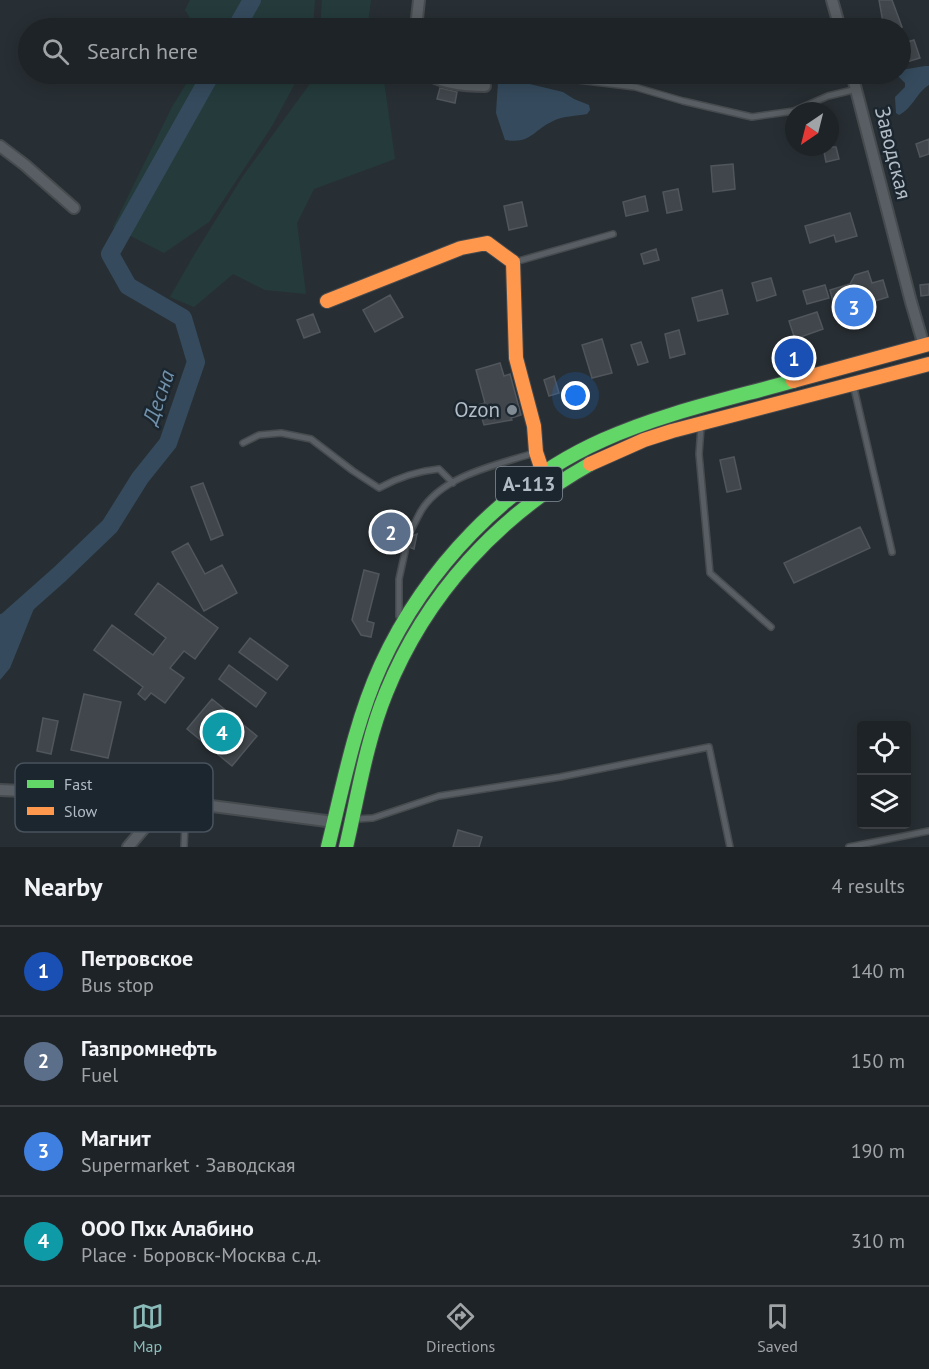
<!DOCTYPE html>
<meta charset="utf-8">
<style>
:root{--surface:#1e2327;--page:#262b2f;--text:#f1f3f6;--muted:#a1a4a7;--line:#3c4044;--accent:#8bbbb9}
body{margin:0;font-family:"PT Sans",sans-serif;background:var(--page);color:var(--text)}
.controls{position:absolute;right:18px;bottom:18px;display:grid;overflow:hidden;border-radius:6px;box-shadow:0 3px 15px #0003}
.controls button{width:54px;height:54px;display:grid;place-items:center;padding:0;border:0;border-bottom:2px solid var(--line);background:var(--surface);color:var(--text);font:30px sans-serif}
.compass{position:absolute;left:785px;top:102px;width:54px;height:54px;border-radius:50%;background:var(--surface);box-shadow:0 3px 15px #0003;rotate:215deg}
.you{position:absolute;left:576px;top:396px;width:21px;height:21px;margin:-15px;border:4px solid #fff;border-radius:50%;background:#1a73e8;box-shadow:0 0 0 9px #1a73e833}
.badge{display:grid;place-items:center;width:39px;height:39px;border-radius:50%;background:var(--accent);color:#fff;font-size:20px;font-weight:700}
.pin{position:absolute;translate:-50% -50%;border:3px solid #fff;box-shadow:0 2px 6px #0006}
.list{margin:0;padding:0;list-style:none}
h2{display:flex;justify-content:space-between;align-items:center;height:78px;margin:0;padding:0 24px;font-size:26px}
h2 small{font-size:20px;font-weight:400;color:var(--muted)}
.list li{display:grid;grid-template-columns:39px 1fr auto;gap:18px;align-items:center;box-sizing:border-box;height:90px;padding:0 24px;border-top:2px solid var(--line)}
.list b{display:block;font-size:22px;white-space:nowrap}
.list p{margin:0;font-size:20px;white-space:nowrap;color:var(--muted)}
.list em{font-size:20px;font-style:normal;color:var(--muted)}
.icon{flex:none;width:33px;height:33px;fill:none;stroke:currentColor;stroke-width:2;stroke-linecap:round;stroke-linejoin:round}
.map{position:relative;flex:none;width:929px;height:847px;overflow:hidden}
.search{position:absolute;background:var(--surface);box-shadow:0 3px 15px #0003;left:18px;right:18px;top:18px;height:66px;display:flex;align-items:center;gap:15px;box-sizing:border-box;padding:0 21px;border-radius:33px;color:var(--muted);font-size:22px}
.sheet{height:438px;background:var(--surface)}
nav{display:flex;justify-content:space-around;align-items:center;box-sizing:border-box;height:84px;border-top:2px solid var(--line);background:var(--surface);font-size:16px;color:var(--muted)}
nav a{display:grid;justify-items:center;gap:3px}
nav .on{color:var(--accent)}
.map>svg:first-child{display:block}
</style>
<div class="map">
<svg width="929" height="847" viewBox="0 0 929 847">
<rect width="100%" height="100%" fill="#282f34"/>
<path fill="#253b3b" d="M 190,0 L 315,0 L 313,28 L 196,28 L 185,10 Z
M 322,0 L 371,0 L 368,23 L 396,26 L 395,28 L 320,28 Z
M 192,74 L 300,74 L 272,126 L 209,222 L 164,253 L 113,227 L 172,107 Z
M 317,74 L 383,74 L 395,159 L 314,189 L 297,223 L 306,294 L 265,290 L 233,274 L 194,307 L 170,297 L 194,255 L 243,176 Z"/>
<path fill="#354b5d" d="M 925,66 L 929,66 L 929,85 C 916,93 913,108 899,115 L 896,113 L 895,97 L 905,87 L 905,83 L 896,74 L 900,74 L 901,70 Z
M 505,78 L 563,92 L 574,99 L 589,105 L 590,110 L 587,114 C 576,116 563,116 553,121 C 532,131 531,144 505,140 L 496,113 L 498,82 Z
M 41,591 L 10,668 L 0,680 L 0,624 L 7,621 Z"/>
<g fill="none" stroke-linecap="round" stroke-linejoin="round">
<path stroke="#354b5d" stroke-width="18" d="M 236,28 L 252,0
M 0,624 L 7,621 L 60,574 L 110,526 L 140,478 L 168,443 L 196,362 L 183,318 L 128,286 L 110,254 L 211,74"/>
</g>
<path fill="#40464b" stroke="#50565c" stroke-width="1.5" d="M 879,0 L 892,0 L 902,27 L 884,28 Z
M 914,40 L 920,58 L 900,64 L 900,44 Z
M 440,88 L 457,92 L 455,103 L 437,99 Z
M 929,139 L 929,154 L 920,157 L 916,144 Z
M 823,147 L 836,147 L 839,159 L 826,162 Z
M 733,164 L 735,189 L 713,192 L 711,166 Z
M 678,189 L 682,210 L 667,213 L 663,192 Z
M 645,196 L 648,211 L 626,216 L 623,202 Z
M 522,202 L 527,226 L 509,230 L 504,206 Z
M 850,213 L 857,236 L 836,242 L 834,235 L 810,243 L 805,226 Z
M 656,249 L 659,260 L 644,264 L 641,254 Z
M 868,271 L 872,283 L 883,280 L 888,297 L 836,313 L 830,290 L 850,284 L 855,275 Z
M 771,278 L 776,295 L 757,301 L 752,283 Z
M 929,284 L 929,295 L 921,296 L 920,285 Z
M 825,285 L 829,298 L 807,304 L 803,291 Z
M 722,290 L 728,314 L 698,321 L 692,298 Z
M 390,295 L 403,317 L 375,332 L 363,310 Z
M 817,312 L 823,329 L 795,339 L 789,321 Z
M 313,314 L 320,332 L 304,338 L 297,320 Z
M 679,330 L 685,354 L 670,358 L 665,334 Z
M 602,339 L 612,373 L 592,378 L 582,345 Z
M 641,342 L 648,362 L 638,365 L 631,345 Z
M 500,363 L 504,376 L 510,374 L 521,415 L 511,418 L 512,420 L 484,425 L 478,405 L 485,403 L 476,370 Z
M 554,376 L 559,393 L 549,396 L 544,380 Z
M 734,457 L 741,489 L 727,492 L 720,460 Z
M 203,483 L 223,535 L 211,540 L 191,487 Z
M 388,527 L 405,531 L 406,535 L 410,537 L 417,534 L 414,549 L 411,548 L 408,542 L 404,543 L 401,546 L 385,542 Z
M 860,527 L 870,548 L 794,583 L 784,563 Z
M 188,543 L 205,574 L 222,565 L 237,593 L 204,611 L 172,552 Z
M 364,570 L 379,574 L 367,621 L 374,623 L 371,637 L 361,635 L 352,620 Z
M 158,583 L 218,628 L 195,659 L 184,651 L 170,668 L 184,678 L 165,703 L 151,693 L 145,700 L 138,694 L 143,687 L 94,650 L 112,625 L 153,655 L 166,638 L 135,614 Z
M 250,638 L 288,666 L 277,680 L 239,652 Z
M 229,665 L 266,693 L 256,707 L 219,679 Z
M 84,694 L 121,702 L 108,758 L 71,750 Z
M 212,699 L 257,736 L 232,766 L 187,729 Z
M 43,718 L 58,721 L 51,754 L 37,751 Z
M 458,830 L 482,837 L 479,847 L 453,847 Z"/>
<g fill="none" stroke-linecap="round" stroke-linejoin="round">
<defs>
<path id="lane" d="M 546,76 L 635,87 L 683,101 L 752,117 L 794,111
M 794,111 L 828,96 L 857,89
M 515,262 L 613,234
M 854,388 L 892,552
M 701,427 L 699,454 L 710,573 L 771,627
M 243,443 L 259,435 L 281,433 L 311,439 L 353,471 L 379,488 C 399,477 417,471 439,469 L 453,483
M 410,532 C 414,525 417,518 421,511 C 443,475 497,465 534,453
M 399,616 L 399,579 L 406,547
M 357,819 L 373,818 L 439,796 L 560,777 L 709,747 L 730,847
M 184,847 L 186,803
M 849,847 L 929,831"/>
<path id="street" d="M 832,0 L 840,28
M 416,28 L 419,0
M 427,74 C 444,84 466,86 485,86
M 852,74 L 911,302 L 924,346
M 0,146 L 25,165 L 74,208
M 0,790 L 135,796 L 334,822
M 128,847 L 168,800"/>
<path id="fast" d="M 328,847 C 343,786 355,722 381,665 C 425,569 506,483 603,440 C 663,413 729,399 793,381
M 346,847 C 358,796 366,742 386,693 C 426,594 498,516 590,464"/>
<path id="slow" d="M 327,301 L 461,248 L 487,243 L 513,262 L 516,358 L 534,426 L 536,452 L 543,473
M 793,381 L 929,344
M 590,464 L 644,440 L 672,431 L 929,364"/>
</defs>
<use href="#lane" stroke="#464b4f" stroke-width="8"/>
<use href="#street" stroke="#464b4f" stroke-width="14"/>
<use href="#fast" stroke="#464b4f" stroke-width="16"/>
<use href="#slow" stroke="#464b4f" stroke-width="16"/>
<use href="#lane" stroke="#585e63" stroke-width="5"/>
<use href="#street" stroke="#585e63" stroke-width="10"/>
<use href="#fast" stroke="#63d668" stroke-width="14"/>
<use href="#slow" stroke="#ff974d" stroke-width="14"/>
</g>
<circle fill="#818b94" stroke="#1b262f" stroke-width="2" cx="512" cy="410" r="6"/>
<g text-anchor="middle" stroke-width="5" stroke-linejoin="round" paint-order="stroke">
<rect fill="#1b262f" stroke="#848f99" stroke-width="1.5" x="496" y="467" width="66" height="34" rx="4.5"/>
<g font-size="20" font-weight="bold" fill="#b1bcc7">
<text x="529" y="491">А-113</text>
</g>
<g font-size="21" fill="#b1bcc7" stroke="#1b262f">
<text transform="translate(893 153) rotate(76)" y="7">Заводская</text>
</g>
<g font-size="21" fill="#b1bcc7" stroke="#1b262f" text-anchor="end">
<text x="500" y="417">Ozon</text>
</g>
<g font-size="22" font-style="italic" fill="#7191aa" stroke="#1b262f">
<text transform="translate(158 397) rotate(-71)" y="8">Десна</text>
</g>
</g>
<rect x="15" y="763" width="198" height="69" rx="9" fill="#1b262f" stroke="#48535d" stroke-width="1.5"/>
<rect x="27" y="780" width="27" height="8" fill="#63d668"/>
<rect x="27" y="807" width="27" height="8" fill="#ff974d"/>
<g font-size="16" fill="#b1bcc7">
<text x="64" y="790">Fast</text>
<text x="64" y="817">Slow</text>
</g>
</svg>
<div class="controls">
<button><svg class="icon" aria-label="locate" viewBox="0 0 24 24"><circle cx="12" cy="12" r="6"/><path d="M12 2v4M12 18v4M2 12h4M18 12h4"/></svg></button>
<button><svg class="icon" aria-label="layers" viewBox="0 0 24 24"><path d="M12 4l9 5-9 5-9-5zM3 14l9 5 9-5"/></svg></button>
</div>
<svg class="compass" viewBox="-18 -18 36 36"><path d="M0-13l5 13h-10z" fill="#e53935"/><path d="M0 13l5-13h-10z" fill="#a1a4a7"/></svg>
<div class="you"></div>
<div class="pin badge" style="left:794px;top:358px;background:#1a4fb4">1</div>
<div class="pin badge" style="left:391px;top:532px;background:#5c6f8a">2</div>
<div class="pin badge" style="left:854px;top:307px;background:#3f7fe0">3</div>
<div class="pin badge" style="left:222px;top:732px;background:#0f9aa8">4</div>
<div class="search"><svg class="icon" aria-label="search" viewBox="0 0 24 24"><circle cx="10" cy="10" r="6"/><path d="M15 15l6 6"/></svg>Search here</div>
</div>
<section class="sheet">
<h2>Nearby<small>4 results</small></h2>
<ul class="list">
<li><span class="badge" style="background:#1a4fb4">1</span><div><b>Петровское</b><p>Bus stop</p></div><em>140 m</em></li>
<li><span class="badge" style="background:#5c6f8a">2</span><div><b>Газпромнефть</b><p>Fuel</p></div><em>150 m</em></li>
<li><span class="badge" style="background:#3f7fe0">3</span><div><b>Магнит</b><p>Supermarket · Заводская</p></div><em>190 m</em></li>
<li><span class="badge" style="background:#0f9aa8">4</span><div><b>ООО Пхк Алабино</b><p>Place · Боровск-Москва с.д.</p></div><em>310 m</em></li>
</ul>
</section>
<nav>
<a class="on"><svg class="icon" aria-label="map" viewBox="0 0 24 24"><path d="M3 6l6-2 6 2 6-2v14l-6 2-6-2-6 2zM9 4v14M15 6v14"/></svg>Map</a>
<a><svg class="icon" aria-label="directions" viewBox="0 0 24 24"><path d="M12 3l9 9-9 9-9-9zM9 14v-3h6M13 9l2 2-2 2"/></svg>Directions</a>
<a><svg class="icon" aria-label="saved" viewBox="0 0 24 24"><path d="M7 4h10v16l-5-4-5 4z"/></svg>Saved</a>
</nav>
